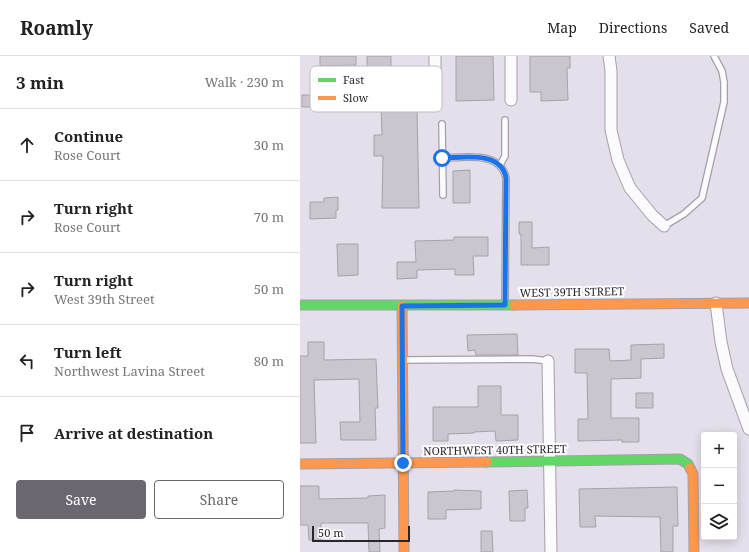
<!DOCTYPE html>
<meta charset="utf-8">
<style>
:root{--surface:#fff;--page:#f6f6f6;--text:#222;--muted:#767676;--line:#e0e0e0;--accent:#6b6770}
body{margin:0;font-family:"Noto Serif",serif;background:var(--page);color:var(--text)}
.controls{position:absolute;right:12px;bottom:12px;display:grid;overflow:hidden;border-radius:4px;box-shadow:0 2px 10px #0003}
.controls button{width:36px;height:36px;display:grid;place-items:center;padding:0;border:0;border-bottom:1px solid var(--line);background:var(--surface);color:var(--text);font:20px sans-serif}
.scale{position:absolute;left:12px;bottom:10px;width:98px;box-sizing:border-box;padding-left:4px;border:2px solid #2a262e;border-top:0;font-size:11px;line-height:14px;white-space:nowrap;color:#2a262e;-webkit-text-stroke:3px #fff;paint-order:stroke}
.stop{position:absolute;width:12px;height:12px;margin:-9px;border:3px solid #1a73e8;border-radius:50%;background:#fff}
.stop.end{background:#1a73e8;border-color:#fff;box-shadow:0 1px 4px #0008}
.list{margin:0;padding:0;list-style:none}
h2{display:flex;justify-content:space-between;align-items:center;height:52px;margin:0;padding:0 16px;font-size:17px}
h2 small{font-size:13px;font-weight:400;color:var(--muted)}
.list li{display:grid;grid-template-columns:26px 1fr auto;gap:12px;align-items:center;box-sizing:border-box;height:72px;padding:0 16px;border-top:1px solid var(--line)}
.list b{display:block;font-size:15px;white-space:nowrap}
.list p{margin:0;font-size:13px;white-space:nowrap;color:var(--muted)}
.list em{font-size:13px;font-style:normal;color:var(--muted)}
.actions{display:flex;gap:8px;padding:12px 16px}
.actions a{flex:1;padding:9px 0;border:1px solid var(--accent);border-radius:4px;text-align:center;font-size:14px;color:var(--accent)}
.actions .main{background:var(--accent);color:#fff}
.icon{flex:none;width:22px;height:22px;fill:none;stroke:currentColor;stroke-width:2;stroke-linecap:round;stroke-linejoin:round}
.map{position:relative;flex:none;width:449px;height:496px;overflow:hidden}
header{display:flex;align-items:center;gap:24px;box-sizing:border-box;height:56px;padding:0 20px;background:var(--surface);border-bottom:1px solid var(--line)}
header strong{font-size:19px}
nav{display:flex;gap:22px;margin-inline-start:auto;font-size:14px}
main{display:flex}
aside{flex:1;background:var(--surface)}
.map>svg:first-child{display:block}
</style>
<header>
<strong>Roamly</strong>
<nav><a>Map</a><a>Directions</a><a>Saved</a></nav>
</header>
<main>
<aside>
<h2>3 min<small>Walk · 230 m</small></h2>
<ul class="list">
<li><svg class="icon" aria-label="ahead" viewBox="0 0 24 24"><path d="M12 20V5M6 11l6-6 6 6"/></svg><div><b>Continue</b><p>Rose Court</p></div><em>30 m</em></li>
<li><svg class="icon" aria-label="right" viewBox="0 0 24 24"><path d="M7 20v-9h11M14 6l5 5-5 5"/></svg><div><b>Turn right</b><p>Rose Court</p></div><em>70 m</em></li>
<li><svg class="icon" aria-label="right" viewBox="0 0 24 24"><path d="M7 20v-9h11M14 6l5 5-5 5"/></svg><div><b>Turn right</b><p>West 39th Street</p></div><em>50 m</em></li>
<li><svg class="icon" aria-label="left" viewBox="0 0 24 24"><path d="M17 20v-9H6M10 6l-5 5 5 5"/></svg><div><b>Turn left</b><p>Northwest Lavina Street</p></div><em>80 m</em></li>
<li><svg class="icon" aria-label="arrive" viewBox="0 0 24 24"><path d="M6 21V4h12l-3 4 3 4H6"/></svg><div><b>Arrive at destination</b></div></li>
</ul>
<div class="actions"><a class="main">Save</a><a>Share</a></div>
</aside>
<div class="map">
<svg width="449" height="496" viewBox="0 0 449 496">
<rect width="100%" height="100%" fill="#e4dfea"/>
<path fill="#cac5ce" stroke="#a6a1aa" d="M 20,0 L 56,0 L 56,9 L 20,10 Z
M 67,0 L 91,0 L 91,53 L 117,53 L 119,152 L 82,152 L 83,100 L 74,100 L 74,79 L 82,79 L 81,50 L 67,50 Z
M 156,0 L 193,0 L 194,44 L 156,45 Z
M 230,0 L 270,0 L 270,12 L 267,12 L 268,44 L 241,45 L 241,36 L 230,36 Z
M 2,39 L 18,39 L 18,51 L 2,51 Z
M 170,114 L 170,147 L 153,147 L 153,115 Z
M 38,141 L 38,154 L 36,154 L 36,162 L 10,163 L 10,146 L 24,146 L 24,142 Z
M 219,166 L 232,166 L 232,192 L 249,191 L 249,209 L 221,209 L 221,178 L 219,178 Z
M 154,181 L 188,181 L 188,200 L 173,200 L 174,219 L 155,219 L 155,213 L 117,214 L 117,222 L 97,223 L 97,206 L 116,206 L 115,185 L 154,184 Z
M 37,188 L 58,188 L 58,219 L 38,220 Z
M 217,278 L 218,299 L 176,299 L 175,294 L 168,295 L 167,279 Z
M 8,286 L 24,286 L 24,304 L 76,303 L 78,352 L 75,352 L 76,384 L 41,384 L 40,366 L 60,366 L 59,323 L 14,324 L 16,387 L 0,387 L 0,300 L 8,300 Z
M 364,288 L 364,302 L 341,303 L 341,322 L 311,323 L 311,362 L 339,362 L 339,386 L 322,386 L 322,384 L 278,385 L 278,363 L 288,363 L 287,317 L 275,317 L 275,293 L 309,293 L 310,305 L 331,304 L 331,289 Z
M 178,330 L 201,330 L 201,359 L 218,359 L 218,384 L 196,385 L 195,375 L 174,376 L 174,377 L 148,378 L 148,385 L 133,385 L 133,351 L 178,351 Z
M 336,337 L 353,337 L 353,352 L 336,352 Z
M 0,430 L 19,430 L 19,443 L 68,442 L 68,440 L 85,439 L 85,472 L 79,473 L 80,496 L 69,496 L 68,467 L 21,467 L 21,484 L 9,484 L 8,469 L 0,469 Z
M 377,431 L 378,470 L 373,470 L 373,496 L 361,496 L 360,461 L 295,460 L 296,471 L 280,471 L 279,433 Z
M 154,434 L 181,435 L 181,453 L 146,454 L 146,463 L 128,463 L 128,436 L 154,435 Z
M 227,434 L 228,452 L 225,452 L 225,465 L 210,465 L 209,435 Z
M 181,475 L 192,475 L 193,496 L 181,496 Z"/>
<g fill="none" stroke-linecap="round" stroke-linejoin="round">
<defs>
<path id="lane" d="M 142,68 L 143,139
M 142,102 C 164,102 200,94 206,122 L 205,247
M 200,109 L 205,100 L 205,64
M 364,170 L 384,158 L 402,142 L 424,46 L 424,26 L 422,15 L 414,0
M 104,304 L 232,303 L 248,305"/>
<path id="street" d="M 211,0 L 211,44
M 309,0 L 311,15 L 311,74 L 318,104 L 330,132 L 352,159 L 364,170
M 135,43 L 135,0
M 416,247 L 421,286 L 427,313 L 449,373
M 248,305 L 251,496"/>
<path id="fast" d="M 0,249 L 214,249
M 187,406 L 380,403 L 388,408 L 390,412"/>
<path id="slow" d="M 214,249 L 449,247
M 102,250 L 104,496
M 0,408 L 187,406
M 390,412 L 393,418 L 394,496"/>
</defs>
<use href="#lane" stroke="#a4a0a9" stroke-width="8"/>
<use href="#street" stroke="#a4a0a9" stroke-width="13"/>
<use href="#fast" stroke="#a4a0a9" stroke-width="11"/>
<use href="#slow" stroke="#a4a0a9" stroke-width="11"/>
<use href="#lane" stroke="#fbfafc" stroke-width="5.5"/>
<use href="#street" stroke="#fbfafc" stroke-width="11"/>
<use href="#fast" stroke="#63d668" stroke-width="9"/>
<use href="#slow" stroke="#ff974d" stroke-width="9"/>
</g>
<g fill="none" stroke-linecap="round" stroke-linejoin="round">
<path stroke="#1a73e8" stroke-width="5" d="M 103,407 L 102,250 L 205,249 L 206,122 C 201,94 163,102 142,102"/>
</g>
<g text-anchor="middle" stroke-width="4" stroke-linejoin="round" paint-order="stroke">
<g font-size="11" fill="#2a262e" stroke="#fff">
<text transform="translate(272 236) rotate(-1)" y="4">WEST 39TH STREET</text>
<text transform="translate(195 394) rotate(-1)" y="4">NORTHWEST 40TH STREET</text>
</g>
</g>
<rect x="10" y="10" width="132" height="46" rx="6" fill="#fff" stroke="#bfbec0" stroke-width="1"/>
<rect x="18" y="22" width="18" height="4" fill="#63d668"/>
<rect x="18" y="40" width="18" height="4" fill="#ff974d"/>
<g font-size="11" fill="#2a262e">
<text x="43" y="28">Fast</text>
<text x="43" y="46">Slow</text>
</g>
</svg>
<div class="controls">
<button>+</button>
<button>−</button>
<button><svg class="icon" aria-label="layers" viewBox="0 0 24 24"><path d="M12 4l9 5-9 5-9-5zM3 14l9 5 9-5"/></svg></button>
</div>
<div class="scale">50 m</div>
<div class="stop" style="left:142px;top:102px"></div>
<div class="stop end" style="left:103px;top:407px"></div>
</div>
</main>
